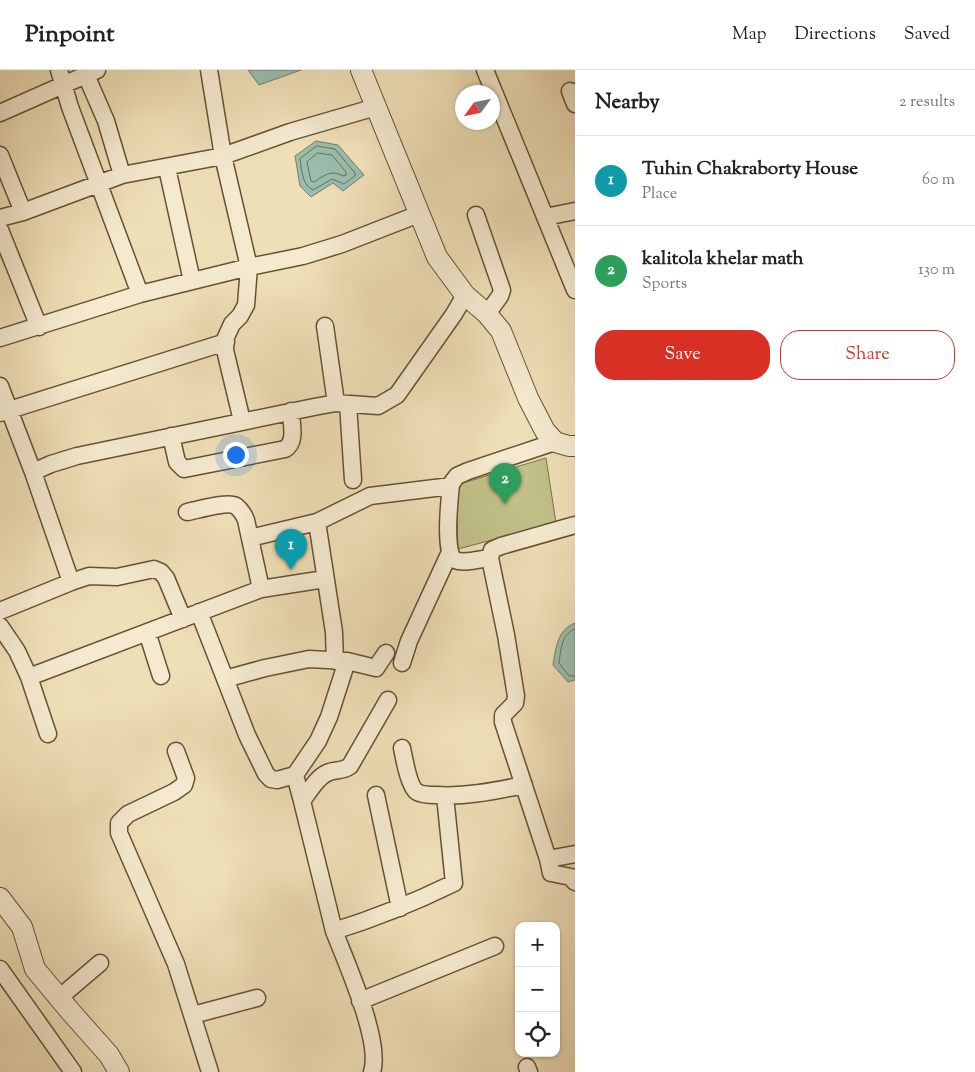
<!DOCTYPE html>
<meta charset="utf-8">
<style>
:root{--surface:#fff;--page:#f6f6f6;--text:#222;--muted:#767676;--line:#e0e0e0;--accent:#d93025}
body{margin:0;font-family:"Sorts Mill Goudy",serif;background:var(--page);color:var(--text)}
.controls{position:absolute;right:15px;bottom:15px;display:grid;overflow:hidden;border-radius:10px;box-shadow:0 1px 4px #0004}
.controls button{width:45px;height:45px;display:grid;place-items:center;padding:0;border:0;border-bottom:1px solid var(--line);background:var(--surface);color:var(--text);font:25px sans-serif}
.compass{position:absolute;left:455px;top:15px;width:45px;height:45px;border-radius:50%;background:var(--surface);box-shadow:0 1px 4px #0004;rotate:237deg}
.you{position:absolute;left:235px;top:384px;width:18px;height:18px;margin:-12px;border:4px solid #fff;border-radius:50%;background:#1a73e8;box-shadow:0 0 0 8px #1a73e833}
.badge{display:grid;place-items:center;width:32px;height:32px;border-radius:50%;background:var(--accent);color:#fff;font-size:16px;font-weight:700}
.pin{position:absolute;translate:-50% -41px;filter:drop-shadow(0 1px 2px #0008)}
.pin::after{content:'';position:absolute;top:26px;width:18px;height:15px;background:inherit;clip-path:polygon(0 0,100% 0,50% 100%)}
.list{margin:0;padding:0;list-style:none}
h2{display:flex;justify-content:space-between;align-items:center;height:65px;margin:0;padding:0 20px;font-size:21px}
h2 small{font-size:16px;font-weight:400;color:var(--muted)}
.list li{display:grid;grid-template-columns:32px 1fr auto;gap:15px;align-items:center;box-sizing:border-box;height:90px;padding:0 20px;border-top:1px solid var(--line)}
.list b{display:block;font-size:19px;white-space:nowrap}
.list p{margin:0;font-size:16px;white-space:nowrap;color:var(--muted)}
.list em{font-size:16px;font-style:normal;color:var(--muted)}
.actions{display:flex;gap:10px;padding:15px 20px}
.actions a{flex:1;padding:11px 0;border:1px solid var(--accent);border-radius:20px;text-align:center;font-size:18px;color:var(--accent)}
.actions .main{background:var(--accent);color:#fff}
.icon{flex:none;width:28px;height:28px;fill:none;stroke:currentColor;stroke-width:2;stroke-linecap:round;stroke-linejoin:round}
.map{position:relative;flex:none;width:575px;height:1002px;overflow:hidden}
header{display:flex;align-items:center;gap:30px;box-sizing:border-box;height:70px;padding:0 25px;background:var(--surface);border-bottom:1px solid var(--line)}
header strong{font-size:24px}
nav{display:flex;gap:28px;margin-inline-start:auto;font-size:18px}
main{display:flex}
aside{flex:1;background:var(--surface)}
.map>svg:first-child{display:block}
</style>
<header>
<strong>Pinpoint</strong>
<nav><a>Map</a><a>Directions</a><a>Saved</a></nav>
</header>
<main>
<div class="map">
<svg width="575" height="1002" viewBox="0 0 575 1002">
<rect width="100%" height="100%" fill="#efdfb7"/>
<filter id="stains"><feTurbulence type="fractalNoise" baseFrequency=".004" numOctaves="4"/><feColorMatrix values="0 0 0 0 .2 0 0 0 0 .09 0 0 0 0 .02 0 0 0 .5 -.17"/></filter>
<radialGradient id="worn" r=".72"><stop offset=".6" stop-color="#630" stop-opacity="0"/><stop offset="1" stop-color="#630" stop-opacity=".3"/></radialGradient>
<path fill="#c1c089" stroke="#7c7247" d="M 546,388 L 556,453 L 458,479 L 456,415 Z"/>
<path fill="#9abdad" stroke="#737f6a" d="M 248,0 L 301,0 L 259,15 Z
M 316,71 L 338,75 L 364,105 L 343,121 L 333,113 L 311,127 L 300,116 L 295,86 Z
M 575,553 L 575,610 L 568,612 L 553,595 C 556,578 557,560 575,553 Z"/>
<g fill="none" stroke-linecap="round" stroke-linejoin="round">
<path stroke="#697059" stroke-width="1" d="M 317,76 L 335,79 L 355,103 L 355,106 L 344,114 L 332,109 L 313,120 C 302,115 302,101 300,89 Z
M 318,83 L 332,85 L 346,102 L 346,105 L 343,106 C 331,99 324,106 314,112 L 311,111 L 307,92 Z
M 575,559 C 561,564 561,580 559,593 L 569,606 L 575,606"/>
<defs>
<path id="minor" d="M 59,0 L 70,37 L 140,224
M 209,0 L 223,86 L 249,197 L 246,235 L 240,246 L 232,254 L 226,267 L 225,280 L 242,351
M 485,0 L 575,220
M 86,5 L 106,51 L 122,105
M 570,21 L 575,34
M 0,43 L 97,0
M 0,85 L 23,142 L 0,148
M 167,98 L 192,211
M 23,142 L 122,105 L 223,86 L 290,62 L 376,37
M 476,145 L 502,220 L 500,226 L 487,244
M 545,147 L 575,141
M 0,160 L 39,257
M 325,256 L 336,333
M 0,268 L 140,224 L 249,197 L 303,186 L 342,174 L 419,144
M 0,316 L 33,402 L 51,394 L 77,386 L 314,337 L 336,333 L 378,336 L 397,325 L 454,244 L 465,225
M 348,334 L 353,410
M 0,343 L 226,272
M 171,366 L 177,392 L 184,399 L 285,379 C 297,372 291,353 291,341
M 187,442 C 198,440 228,431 236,436 C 241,440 244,445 246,450 L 261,519
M 317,452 L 334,562 L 335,591
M 575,455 L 501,476 L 492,480 L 490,488 L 506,565 L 516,626 L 515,633 L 503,645 L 503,652 L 548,789 L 551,803 L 571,807 L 575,812
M 250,468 L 317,452 L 370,426 L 451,416
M 490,488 C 480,489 464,494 455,490 C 443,484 450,426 451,414 L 457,406 L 468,401 L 555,372
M 71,512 L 89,506 L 117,507 L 154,499 L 161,502 L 166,508 L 183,549
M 0,541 L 71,512 L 33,402
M 199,542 L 247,665 L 266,704 L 271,709 L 277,710 L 295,705
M 0,556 L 17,581 L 29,607 L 48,664
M 147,562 L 161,606
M 402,593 L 409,571 L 450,482
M 29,607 L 261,519 L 325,509
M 225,609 L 265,598 L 309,589 L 347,591 L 376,598 L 386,583
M 388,630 L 350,696 C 342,702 335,699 327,703 C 316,708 309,722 302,731 L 334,861 C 376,848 415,832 454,813 L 445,726
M 402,678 C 404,688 409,717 417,722 C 422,725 430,725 436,725 C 466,727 494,721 524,715
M 176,681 L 186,708 L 184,715 L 174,722 L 128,744 L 119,753 L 119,763 L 176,894 L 210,1002
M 376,725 L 400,838
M 302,731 L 295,705 L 318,671 L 329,647 L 347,591
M 548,789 L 575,784
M 334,861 C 346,892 382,972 372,1002
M 0,899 L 73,1002
M 59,928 L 100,893
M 360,931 L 495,876
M 193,945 L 257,928
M 527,997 L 529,1002"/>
<path id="tertiary" d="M 361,0 L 437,187 L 465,225 L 487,244 L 501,261 L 528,328 L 545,361 L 555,372 L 569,376 L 575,376
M 0,828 L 22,857 L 35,899 L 70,941 L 109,985 L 119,1002"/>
</defs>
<use href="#minor" stroke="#665232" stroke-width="19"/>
<use href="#tertiary" stroke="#665232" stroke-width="22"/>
<use href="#minor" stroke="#f5ead0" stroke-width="16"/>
<use href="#tertiary" stroke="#f5ead0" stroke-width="20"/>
</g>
<rect width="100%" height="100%" filter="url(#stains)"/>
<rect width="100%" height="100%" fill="url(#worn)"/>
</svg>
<div class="controls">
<button>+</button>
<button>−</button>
<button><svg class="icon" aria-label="locate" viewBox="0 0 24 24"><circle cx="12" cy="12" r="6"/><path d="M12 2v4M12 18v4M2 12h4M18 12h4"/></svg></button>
</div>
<svg class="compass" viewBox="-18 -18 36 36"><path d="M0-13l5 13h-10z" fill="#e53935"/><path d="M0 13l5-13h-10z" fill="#767676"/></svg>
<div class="you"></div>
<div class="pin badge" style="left:291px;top:500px;background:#0f9aa8">1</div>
<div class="pin badge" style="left:505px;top:434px;background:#2e9e5b">2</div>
</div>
<aside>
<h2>Nearby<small>2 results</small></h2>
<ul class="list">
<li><span class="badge" style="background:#0f9aa8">1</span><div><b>Tuhin Chakraborty House</b><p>Place</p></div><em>60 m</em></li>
<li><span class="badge" style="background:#2e9e5b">2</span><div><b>kalitola khelar math</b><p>Sports</p></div><em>130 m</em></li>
</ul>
<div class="actions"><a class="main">Save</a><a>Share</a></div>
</aside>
</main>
